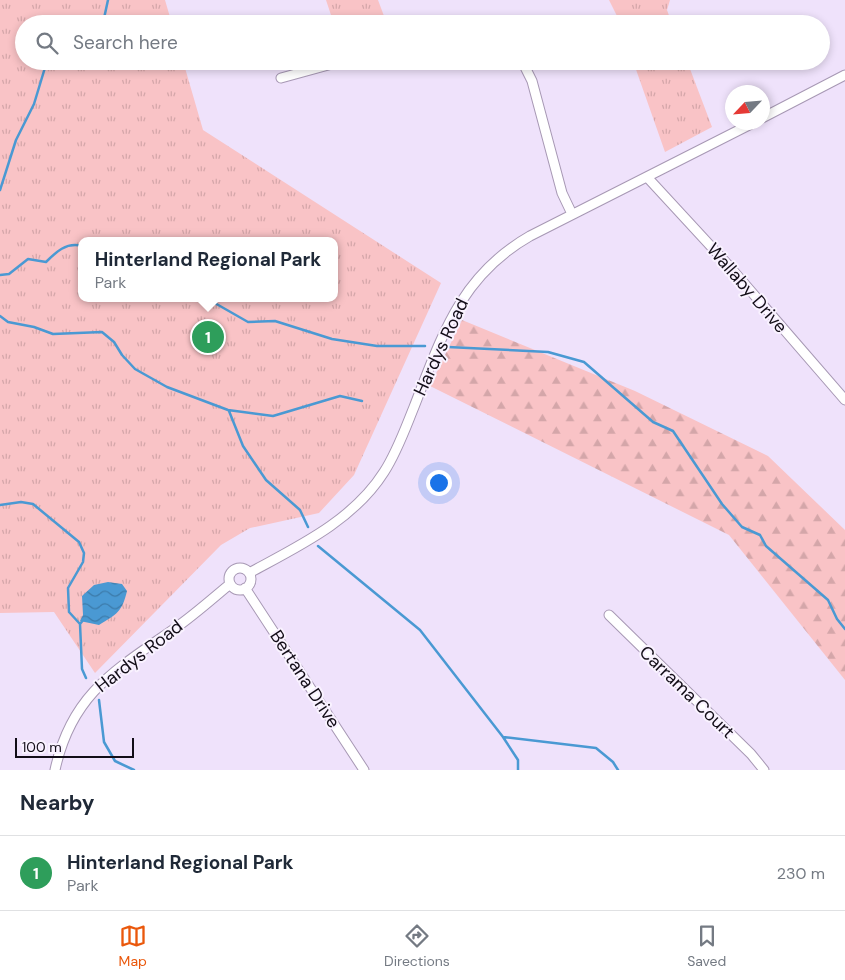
<!DOCTYPE html>
<style>
:root{--surface:#fff;--page:#f6f6f7;--text:#1f2937;--muted:#747a83;--line:#e0e1e3;--accent:#ea580c}
body{margin:0;font-family:"DM Sans",sans-serif;background:var(--page);color:var(--text)}
.compass{position:absolute;left:725px;top:85px;width:45px;height:45px;border-radius:50%;background:var(--surface);box-shadow:0 2px 8px #0003;rotate:244deg}
.scale{position:absolute;left:15px;bottom:12px;width:119px;box-sizing:border-box;padding-left:5px;border:2px solid #120d17;border-top:0;font-size:14px;line-height:18px;white-space:nowrap;color:#120d17;-webkit-text-stroke:4px #f9f2ff;paint-order:stroke}
.you{position:absolute;left:438px;top:482px;width:18px;height:18px;margin:-12px;border:4px solid #fff;border-radius:50%;background:#1a73e8;box-shadow:0 0 0 8px #1a73e833}
.badge{display:grid;place-items:center;width:32px;height:32px;border-radius:50%;background:var(--accent);color:#fff;font-size:16px;font-weight:700}
.pin{position:absolute;translate:-50% -50%;border:2px solid #fff;box-shadow:0 1px 5px #0006}
.popup{position:absolute;left:78px;top:237px;width:260px;height:65px;box-sizing:border-box;display:grid;place-content:center;border-radius:10px;background:var(--surface);filter:drop-shadow(0 1px 4px #0005);font-size:16px;white-space:nowrap;color:var(--muted)}
.popup b{font-size:19px;color:var(--text)}
.popup::after{content:'';position:absolute;left:50%;top:100%;margin-left:-10px;border:10px solid transparent;border-top-color:var(--surface)}
.list{margin:0;padding:0;list-style:none}
h2{display:flex;justify-content:space-between;align-items:center;height:65px;margin:0;padding:0 20px;font-size:21px}
h2 small{font-size:16px;font-weight:400;color:var(--muted)}
.list li{display:grid;grid-template-columns:32px 1fr auto;gap:15px;align-items:center;box-sizing:border-box;height:75px;padding:0 20px;border-top:1px solid var(--line)}
.list b{display:block;font-size:19px;white-space:nowrap}
.list p{margin:0;font-size:16px;white-space:nowrap;color:var(--muted)}
.list em{font-size:16px;font-style:normal;color:var(--muted)}
.icon{flex:none;width:28px;height:28px;fill:none;stroke:currentColor;stroke-width:2;stroke-linecap:round;stroke-linejoin:round}
.map{position:relative;flex:none;width:845px;height:770px;overflow:hidden}
.search{position:absolute;background:var(--surface);box-shadow:0 2px 8px #0003;left:15px;right:15px;top:15px;height:55px;display:flex;align-items:center;gap:12px;box-sizing:border-box;padding:0 18px;border-radius:28px;color:var(--muted);font-size:19px}
.sheet{height:140px;background:var(--surface)}
nav{display:flex;justify-content:space-around;align-items:center;box-sizing:border-box;height:70px;border-top:1px solid var(--line);background:var(--surface);font-size:14px;color:var(--muted)}
nav a{display:grid;justify-items:center;gap:2px}
nav .on{color:var(--accent)}
.map>svg:first-child{display:block}
</style>
<div class="map">
<svg width="845" height="770" viewBox="0 0 845 770">
<defs>
<pattern id="forest-firs" width="22" height="20" patternUnits="userSpaceOnUse" patternTransform="scale(1.25)"><rect width="22" height="20" fill="#f9c3c6"/><path d="M5 1l3.5 6h-7zM16 11l3.5 6h-7z" fill="#d4a6a9"/></pattern>
<pattern id="park-tufts" width="24" height="20" patternUnits="userSpaceOnUse" patternTransform="scale(1.25)"><rect width="24" height="20" fill="#f9c3c6"/><path d="M3 7l-1-3M5 7V3M7 7l1-3M15 17l-1-3M17 17v-4M19 17l1-3" fill="none" stroke="#d4a6a9"/></pattern>
<pattern id="water-waves" width="16" height="10" patternUnits="userSpaceOnUse" patternTransform="scale(1.25)"><rect width="16" height="10" fill="#4a99d3"/><path d="M0 5q4-4 8 0t8 0" fill="none" stroke="#3c7baa"/></pattern>
</defs>
<rect width="100%" height="100%" fill="#efe2fb"/>
<path fill="url(#forest-firs)" d="M 462,320 L 635,391 L 768,456 L 845,530 L 845,680 L 729,535 L 430,386 Z"/>
<path fill="url(#park-tufts)" fill-rule="evenodd" d="M 0,0 L 165,0 L 172,24 L 24,24 L 24,61 L 183,61 L 203,130 L 441,283 L 354,475 L 319,513 L 250,528 L 221,545 L 95,673 L 54,612 L 0,613 ZM 82,241 L 334,241 L 334,298 L 82,298 Z
M 326,0 L 378,0 L 387,24 L 334,24 Z
M 609,0 L 670,0 L 667,10 L 672,24 L 621,24 Z
M 633,61 L 687,61 L 712,127 L 665,152 Z"/>
<path fill="url(#water-waves)" d="M 108,582 L 122,584 L 127,591 C 122,612 117,614 99,625 L 80,621 L 83,615 L 82,596 L 94,585 Z"/>
<g fill="none" stroke-linecap="round" stroke-linejoin="round">
<path stroke="#4a99d3" stroke-width="2.5" d="M 101,24 L 103,23 L 108,0
M 0,190 L 16,140 L 34,104 L 47,61
M 0,275 L 9,274 L 28,259 L 46,262 C 56,252 66,242 82,246
M 199,298 L 213,302 L 248,322 L 275,321 L 332,339 L 377,346 L 425,346
M 0,316 L 8,322 L 34,327 L 53,334 L 102,332 L 114,342 L 122,355 L 135,369 L 167,387 L 228,410 L 273,416 L 340,396 L 362,401
M 448,347 L 548,352 L 584,362 L 653,422 L 673,431 L 722,504 L 742,527 L 760,535 L 766,546 L 828,600 L 837,619 L 845,629
M 229,411 L 243,446 L 266,480 L 300,510 L 308,527
M 0,505 L 21,502 L 33,504 L 79,542 L 84,553 L 83,562 L 68,588 L 69,612 L 80,624
M 318,546 L 420,630 L 503,737 L 518,760 L 518,770
M 84,619 L 80,624 L 82,669 L 86,678
M 99,700 L 104,742 L 115,761 L 134,770
M 503,737 L 596,748 L 613,762 L 618,770"/>
<defs>
<path id="minor" d="M 522,61 L 532,81 L 562,193 L 572,214
M 281,78 L 343,61
M 762,118 L 845,75
M 647,177 L 730,267 L 845,400
M229 579a11 11 0 1 1 22 0a11 11 0 1 1-22 0Z
M 249,573 C 297,547 353,521 384,472 C 397,452 405,429 414,407 C 442,336 460,276 530,236 L 755,122
M 245,588 L 364,770
M 609,615 L 751,754 L 764,770
M 55,770 C 71,695 115,670 174,629 C 193,616 212,599 230,584"/>
</defs>
<use href="#minor" stroke="#a798b4" stroke-width="11"/>
<use href="#minor" stroke="#fff" stroke-width="9"/>
</g>
<g text-anchor="middle" stroke-width="4" stroke-linejoin="round" paint-order="stroke">
<g font-size="18" fill="#120d17" stroke="#f9f2ff">
<text transform="translate(747 288) rotate(49)" y="6">Wallaby Drive</text>
<text transform="translate(441 347) rotate(-65)" y="6">Hardys Road</text>
<text transform="translate(139 656) rotate(-38)" y="6">Hardys Road</text>
<text transform="translate(305 679) rotate(57)" y="6">Bertana Drive</text>
<text transform="translate(687 692) rotate(44)" y="6">Carrama Court</text>
</g>
</g>
</svg>
<svg class="compass" viewBox="-18 -18 36 36"><path d="M0-13l5 13h-10z" fill="#e53935"/><path d="M0 13l5-13h-10z" fill="#747a83"/></svg>
<div class="scale">100 m</div>
<div class="you"></div>
<div class="pin badge" style="left:208px;top:337px;background:#2e9e5b">1</div>
<div class="popup"><b>Hinterland Regional Park</b>Park</div>
<div class="search"><svg class="icon" aria-label="search" viewBox="0 0 24 24"><circle cx="10" cy="10" r="6"/><path d="M15 15l6 6"/></svg>Search here</div>
</div>
<section class="sheet">
<h2>Nearby<small></small></h2>
<ul class="list">
<li><span class="badge" style="background:#2e9e5b">1</span><div><b>Hinterland Regional Park</b><p>Park</p></div><em>230 m</em></li>
</ul>
</section>
<nav>
<a class="on"><svg class="icon" aria-label="map" viewBox="0 0 24 24"><path d="M3 6l6-2 6 2 6-2v14l-6 2-6-2-6 2zM9 4v14M15 6v14"/></svg>Map</a>
<a><svg class="icon" aria-label="directions" viewBox="0 0 24 24"><path d="M12 3l9 9-9 9-9-9zM9 14v-3h6M13 9l2 2-2 2"/></svg>Directions</a>
<a><svg class="icon" aria-label="saved" viewBox="0 0 24 24"><path d="M7 4h10v16l-5-4-5 4z"/></svg>Saved</a>
</nav>
